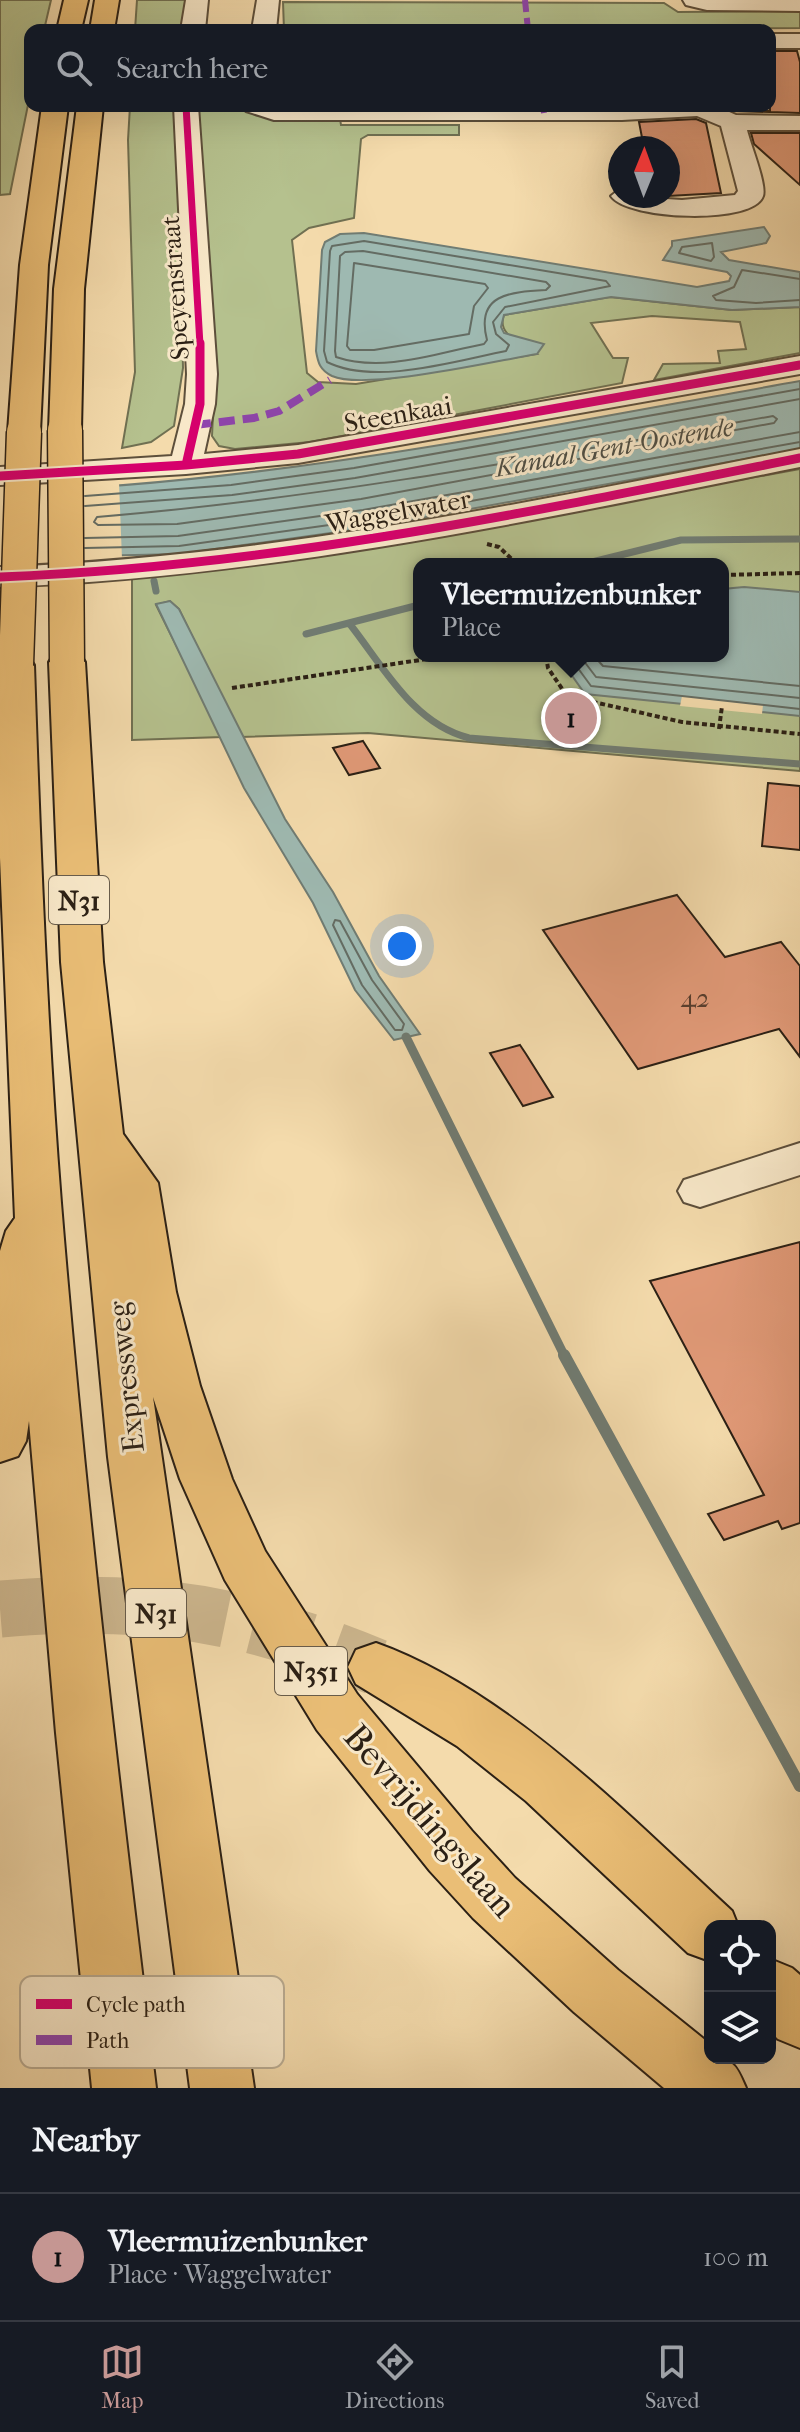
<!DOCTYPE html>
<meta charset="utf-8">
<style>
:root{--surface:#171b24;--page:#20242c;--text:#f1f3f6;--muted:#9ea1a6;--line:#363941;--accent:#c59692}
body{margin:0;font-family:"IM FELL French Canon",serif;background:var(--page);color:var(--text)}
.controls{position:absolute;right:24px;bottom:24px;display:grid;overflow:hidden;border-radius:16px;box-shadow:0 8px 32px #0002}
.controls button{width:72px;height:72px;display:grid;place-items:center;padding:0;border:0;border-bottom:2px solid var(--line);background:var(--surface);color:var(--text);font:40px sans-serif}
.compass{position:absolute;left:608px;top:136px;width:72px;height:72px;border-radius:50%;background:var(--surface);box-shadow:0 8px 32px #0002;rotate:1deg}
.you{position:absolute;left:402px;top:946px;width:28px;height:28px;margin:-20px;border:6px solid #fff;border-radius:50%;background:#1a73e8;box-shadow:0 0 0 12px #1a73e833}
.badge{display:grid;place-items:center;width:52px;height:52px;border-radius:50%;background:var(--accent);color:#111;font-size:26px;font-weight:700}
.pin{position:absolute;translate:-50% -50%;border:4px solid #fff;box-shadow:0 2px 8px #0006}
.popup{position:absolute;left:413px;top:558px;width:316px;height:104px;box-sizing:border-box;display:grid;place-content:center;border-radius:16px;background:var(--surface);filter:drop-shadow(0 2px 6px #0005);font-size:26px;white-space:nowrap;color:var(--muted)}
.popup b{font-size:30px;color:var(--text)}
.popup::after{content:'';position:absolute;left:50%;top:100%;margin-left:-16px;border:16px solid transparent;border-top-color:var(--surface)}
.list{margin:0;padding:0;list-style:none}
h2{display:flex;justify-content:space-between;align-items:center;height:104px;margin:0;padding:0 32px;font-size:34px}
h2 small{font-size:26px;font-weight:400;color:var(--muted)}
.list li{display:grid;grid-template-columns:52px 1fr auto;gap:24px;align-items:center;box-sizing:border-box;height:128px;padding:0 32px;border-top:2px solid var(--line)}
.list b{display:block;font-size:30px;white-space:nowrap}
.list p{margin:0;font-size:26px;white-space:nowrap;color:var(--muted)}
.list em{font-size:26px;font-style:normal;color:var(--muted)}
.icon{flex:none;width:44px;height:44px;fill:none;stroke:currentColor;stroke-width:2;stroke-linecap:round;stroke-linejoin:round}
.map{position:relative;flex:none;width:800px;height:2088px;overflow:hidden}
.search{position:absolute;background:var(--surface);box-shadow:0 8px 32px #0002;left:24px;right:24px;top:24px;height:88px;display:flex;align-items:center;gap:20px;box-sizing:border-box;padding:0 28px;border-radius:16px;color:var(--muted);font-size:30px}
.sheet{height:232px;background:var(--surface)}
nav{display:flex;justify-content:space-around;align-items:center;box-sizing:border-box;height:112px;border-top:2px solid var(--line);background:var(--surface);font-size:22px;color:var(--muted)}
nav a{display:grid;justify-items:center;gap:4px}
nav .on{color:var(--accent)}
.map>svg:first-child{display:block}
</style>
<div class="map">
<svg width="800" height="2088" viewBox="0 0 800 2088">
<rect width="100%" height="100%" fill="#f4dbac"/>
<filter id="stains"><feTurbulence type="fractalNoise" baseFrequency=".0025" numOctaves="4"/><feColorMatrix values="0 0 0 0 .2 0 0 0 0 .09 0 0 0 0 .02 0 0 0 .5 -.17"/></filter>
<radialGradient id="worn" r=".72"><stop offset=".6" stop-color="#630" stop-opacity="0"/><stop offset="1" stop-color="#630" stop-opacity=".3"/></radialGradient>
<path fill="#b5c18e" stroke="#707052" stroke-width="2" fill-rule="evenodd" d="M 0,0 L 51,0 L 44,30 L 30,30 L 30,95 L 10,194 L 0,195 Z
M 137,0 L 188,0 L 185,30 L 135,30 Z
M 283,2 L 664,3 L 678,12 L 800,11 L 800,28 L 284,30 Z
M 130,106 L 177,106 L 183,368 L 174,426 L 151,442 L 122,448 L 135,372 L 128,140 Z
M 192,106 L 242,106 L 255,115 L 266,117 L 340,119 L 341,125 L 459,125 L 459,135 L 368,135 L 361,139 L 354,218 L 309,228 L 292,240 L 307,373 L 318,382 L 356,384 L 537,354 C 522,343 496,335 504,315 L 610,297 L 732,310 L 800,307 L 800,353 L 654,380 L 663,364 L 720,363 L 718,351 L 746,349 L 740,322 L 652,316 L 591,323 L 613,358 L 628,358 L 622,383 L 310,442 L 235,449 L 219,446 L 212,436 L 215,375 Z
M 800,469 L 800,771 L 368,733 L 241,737 L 179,609 L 170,601 L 156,605 L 222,737 L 132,740 L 132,577 L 435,535 ZM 419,564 L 723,564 L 723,656 L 419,656 Z"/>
<path fill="#9eb9b1" stroke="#707c73" stroke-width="2" d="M 764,227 L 770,236 L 766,243 L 721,252 L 729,260 L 800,272 L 800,307 L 732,310 L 611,297 L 504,315 L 501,327 L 504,333 L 544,344 L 537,354 C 495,361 365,391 332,376 C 320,370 318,363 316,351 L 322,250 L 325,242 L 340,234 L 364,233 L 697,287 L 729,281 L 731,276 L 727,272 L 663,260 L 672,246 L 672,241 Z
M 800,381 L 800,449 L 366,528 L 180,554 L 0,558 L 0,492 C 270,484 535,428 800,381 Z
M 744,587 L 800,592 L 800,716 L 585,694 L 561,660 L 562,656 L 723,656 L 723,589 Z
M 170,601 L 179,609 L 285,819 L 333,892 L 379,976 L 420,1034 L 394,1040 L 355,990 L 313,903 L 244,788 L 156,604 Z"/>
<path fill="#f4dbac" d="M 119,482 L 122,559 L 0,562 L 0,488 Z
M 682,696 L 763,705 L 762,714 L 680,706 Z"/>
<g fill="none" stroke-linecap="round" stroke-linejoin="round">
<path stroke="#646c63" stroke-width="2" d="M 364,241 L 606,281 L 610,286 L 505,307 L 493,322 L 496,334 L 509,345 L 506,351 C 455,361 375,386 327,362 L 324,351 L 330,251 L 332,246 Z
M 712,243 L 714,257 L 711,261 L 679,253 L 682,247 Z
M 363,251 L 546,282 L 550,286 L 546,290 C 510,292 475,294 487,340 L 484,344 C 437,353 383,373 336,357 L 335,351 L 340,256 L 345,252 Z
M 354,263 L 485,284 L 488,288 L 474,306 L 469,334 L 374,350 L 350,350 L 347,346 Z
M 800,279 L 742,270 L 734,287 L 713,296 L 716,300 L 756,303 L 800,300
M 773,416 L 777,419 L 774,423 L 361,499 L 177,524 L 98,525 L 94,522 L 97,517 C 325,498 548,456 773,416 Z
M 85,496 L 231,485 L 354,468 L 800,389
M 85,506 L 232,495 L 355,478 L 800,399
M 85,538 L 178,536 L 363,510 L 800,432
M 85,548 L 179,546 L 365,520 L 800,442
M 569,656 L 591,686 L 800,709
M 580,656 L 596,677 L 800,698
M 594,656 L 603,666 L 800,686
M 335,920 L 340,921 L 372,980 L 404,1024 L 402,1030 L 395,1030 L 362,985 L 333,925 Z"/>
<path stroke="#707c73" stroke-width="7" d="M 584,564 L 681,540 L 800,539
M 154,581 L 156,591
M 349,623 C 383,666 413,724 469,738 L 800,764
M 306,634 L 419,605"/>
<path stroke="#707c73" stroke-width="9" d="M 406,1037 L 565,1357"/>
<path stroke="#707c73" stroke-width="12" d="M 564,1355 L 800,1786"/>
</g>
<path fill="#e09977" stroke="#2b2015" stroke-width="2" d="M 770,51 L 797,51 L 800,62 L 800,113 L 734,111 L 770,111 Z
M 696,119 L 706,123 L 721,193 L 668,196 L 668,148 L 644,148 L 639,122 Z
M 751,133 L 800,133 L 800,185 L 754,144 Z
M 363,741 L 380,768 L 349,775 L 333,748 Z
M 768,783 L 800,786 L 800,850 L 762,846 Z
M 677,895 L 725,957 L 781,942 L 800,966 L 800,1057 L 779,1029 L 638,1069 L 543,930 Z
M 520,1045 L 526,1054 L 553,1097 L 523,1106 L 490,1053 Z
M 800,1242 L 800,1523 L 782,1529 L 778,1521 L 724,1540 L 708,1514 L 764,1495 L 650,1281 Z"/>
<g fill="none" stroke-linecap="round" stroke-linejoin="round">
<path stroke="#ccb68e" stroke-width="57" stroke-dasharray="57 28" stroke-linecap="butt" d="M 0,1609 C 145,1597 242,1612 376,1667"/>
<defs>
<path id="minor" d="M 186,0 L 208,0 L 205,30 L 181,30 Z
M 257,0 L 279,0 L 276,30 L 252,30 Z
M 683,0 L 800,0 L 800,11 L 707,10 L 686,5 Z
M 770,34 L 800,34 L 800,48 L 770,48 Z
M 174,106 L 198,106 L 217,374 L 215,404 L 204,454 L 298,445 L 800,356 L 800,374 L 298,463 L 186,474 L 0,485 L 0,467 L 172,456 L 185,404 L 187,374 Z
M 243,106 L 716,106 L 736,115 L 800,116 L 800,130 L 747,130 C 750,143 767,185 763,196 C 754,225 627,220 611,196 L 620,189 L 620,196 L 682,200 L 735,195 L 738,191 L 721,126 L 697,116 L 622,120 L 274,120 L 246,111 Z
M 800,449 L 800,467 C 536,520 270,577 0,587 L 0,567 C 270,557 536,501 800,449 Z
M 800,1143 L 800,1175 L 700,1207 L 684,1202 L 678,1191 L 684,1180 Z"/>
<path id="highway" d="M 64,0 L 88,0 L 81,30 L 57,30 Z
M 95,0 L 119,0 L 114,30 L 90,30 Z
M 42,106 L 68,106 L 48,265 L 40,432 L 35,439 L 24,442 L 13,439 L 8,432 L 20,265 Z
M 77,106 L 103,106 L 84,289 L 81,430 L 76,437 L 65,440 L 54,437 L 49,430 L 54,289 Z
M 67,651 L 80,654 L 85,662 L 103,962 L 123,1134 L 158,1183 L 176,1292 L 200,1386 L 232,1479 L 265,1551 L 357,1694 L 472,1831 L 515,1878 L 618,1970 L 710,2044 L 710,2058 C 734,2058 737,2067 746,2088 L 664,2088 L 574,2012 L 473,1918 L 430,1871 L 317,1730 L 225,1580 L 180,1479 L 153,1397 L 254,2088 L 190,2088 L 108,1457 L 61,962 L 49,662 L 54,654 Z
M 16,654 L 29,657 L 34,665 C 40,844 47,1024 61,1203 C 85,1499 120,1793 156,2088 L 92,2088 L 56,1733 L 29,1421 L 26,1441 L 18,1456 L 0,1462 L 0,1251 L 6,1231 L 15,1218 L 0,858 L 0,662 L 3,657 Z
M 376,1643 C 508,1690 630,1817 732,1911 L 738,1926 L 710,1926 L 710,1961 L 688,1953 L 526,1801 L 457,1746 L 356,1684 L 348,1667 L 356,1650 Z
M 770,1959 L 792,1968 L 800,1975 L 800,2048 L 778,2039 L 770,2031 Z"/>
</defs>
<use href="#minor" stroke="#5d4f3b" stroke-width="4"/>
<use href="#highway" stroke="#2b2015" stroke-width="4"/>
<path stroke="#2b2015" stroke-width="4" stroke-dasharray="5 3" stroke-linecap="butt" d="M 487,544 L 499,547 L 517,564
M 723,575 L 800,573
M 546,656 L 548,668 L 567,696 L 682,722 L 800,734
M 232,688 L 447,656
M 719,729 L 722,706"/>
<use href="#minor" fill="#f8e8c9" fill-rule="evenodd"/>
<use href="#highway" fill="#eabe76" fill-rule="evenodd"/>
<defs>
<path id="highway-bridge" d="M 65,430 L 67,662
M 16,665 L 24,432"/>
</defs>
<use href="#highway-bridge" stroke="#2b2015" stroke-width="37" stroke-linecap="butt"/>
<use href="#highway-bridge" stroke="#eabe76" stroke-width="34"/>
<path stroke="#8e44ad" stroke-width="6" stroke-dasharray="12 6" stroke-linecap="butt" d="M 525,0 L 528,30
M 543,106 L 544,113"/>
<path stroke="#8e44ad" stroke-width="8" stroke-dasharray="16 8" stroke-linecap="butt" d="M 195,425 L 254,418 L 279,411 L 330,380"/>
<defs>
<path id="cycleway-far1" d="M 186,106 L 200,345"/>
<path id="cycleway" d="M 186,465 L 200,404 L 200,343
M 0,476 L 186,465 L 298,454 L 800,365
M 0,577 C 270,567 536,511 800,458"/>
</defs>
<use href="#cycleway-far1" stroke="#f8e8c9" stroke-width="10"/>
<use href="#cycleway" stroke="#f8e8c9" stroke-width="13"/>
<use href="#cycleway-far1" stroke="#d6006c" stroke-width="7"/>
<use href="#cycleway" stroke="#d6006c" stroke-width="9"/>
</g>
<g text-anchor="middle" stroke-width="6" stroke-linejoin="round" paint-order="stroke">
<g font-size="26" fill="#2b2015" stroke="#f8e8c9">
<text transform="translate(175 288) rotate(-94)" y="9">Speyenstraat</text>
<text transform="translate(398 414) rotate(-10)" y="9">Steenkaai</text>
<text transform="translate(398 511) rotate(-10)" y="9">Waggelwater</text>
</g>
<g font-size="26" font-style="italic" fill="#4e4e44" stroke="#f8e8c9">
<text transform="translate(614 447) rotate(-10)" y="9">Kanaal Gent-Oostende</text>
</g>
<g font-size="26" fill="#583e2e">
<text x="695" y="1007">42</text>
</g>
<g fill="#f8e8c9" stroke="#685c4b" stroke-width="2">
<rect x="49" y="876" width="60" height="48" rx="6"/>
<rect x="126" y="1589" width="60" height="48" rx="6"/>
<rect x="275" y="1647" width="72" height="48" rx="6"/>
</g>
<g font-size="28" font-weight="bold" fill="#2b2015">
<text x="79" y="910">N31</text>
<text x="156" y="1623">N31</text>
<text x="311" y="1681">N351</text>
</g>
<g font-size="30" fill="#2b2015" stroke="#f8e8c9">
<text transform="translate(126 1377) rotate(-96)" y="10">Expressweg</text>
</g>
<g font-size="36" fill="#2b2015" stroke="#f8e8c9">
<text transform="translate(431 1820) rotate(49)" y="13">Bevrijdingslaan</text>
</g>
</g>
<rect x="20" y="1976" width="264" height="92" rx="12" fill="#f8e8c9" stroke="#baac93" stroke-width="2"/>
<rect x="36" y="1999" width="36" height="10" fill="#d6006c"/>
<rect x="36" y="2035" width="36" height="10" fill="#8e44ad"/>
<g font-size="22" fill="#2b2015">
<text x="86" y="2012">Cycle path</text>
<text x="86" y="2048">Path</text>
</g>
<rect width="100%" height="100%" filter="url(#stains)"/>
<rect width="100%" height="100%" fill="url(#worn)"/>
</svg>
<div class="controls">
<button><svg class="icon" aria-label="locate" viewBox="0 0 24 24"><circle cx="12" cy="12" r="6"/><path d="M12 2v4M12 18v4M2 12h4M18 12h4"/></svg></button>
<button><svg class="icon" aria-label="layers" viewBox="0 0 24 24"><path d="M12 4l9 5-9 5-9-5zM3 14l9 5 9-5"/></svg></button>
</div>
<svg class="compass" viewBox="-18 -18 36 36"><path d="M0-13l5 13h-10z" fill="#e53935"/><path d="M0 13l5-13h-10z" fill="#9ea1a6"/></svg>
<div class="you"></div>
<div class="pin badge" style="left:571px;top:718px">1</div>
<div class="popup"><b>Vleermuizenbunker</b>Place</div>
<div class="search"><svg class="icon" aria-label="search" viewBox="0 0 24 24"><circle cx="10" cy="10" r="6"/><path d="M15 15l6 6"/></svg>Search here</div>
</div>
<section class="sheet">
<h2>Nearby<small></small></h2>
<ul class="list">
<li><span class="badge">1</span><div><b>Vleermuizenbunker</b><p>Place · Waggelwater</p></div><em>100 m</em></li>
</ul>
</section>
<nav>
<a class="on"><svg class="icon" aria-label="map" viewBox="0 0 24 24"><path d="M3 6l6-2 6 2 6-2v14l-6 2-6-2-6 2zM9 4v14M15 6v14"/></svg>Map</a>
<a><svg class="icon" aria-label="directions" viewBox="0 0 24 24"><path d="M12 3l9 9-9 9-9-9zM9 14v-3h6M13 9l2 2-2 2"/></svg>Directions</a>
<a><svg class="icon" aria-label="saved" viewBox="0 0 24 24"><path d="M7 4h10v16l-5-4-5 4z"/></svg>Saved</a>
</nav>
